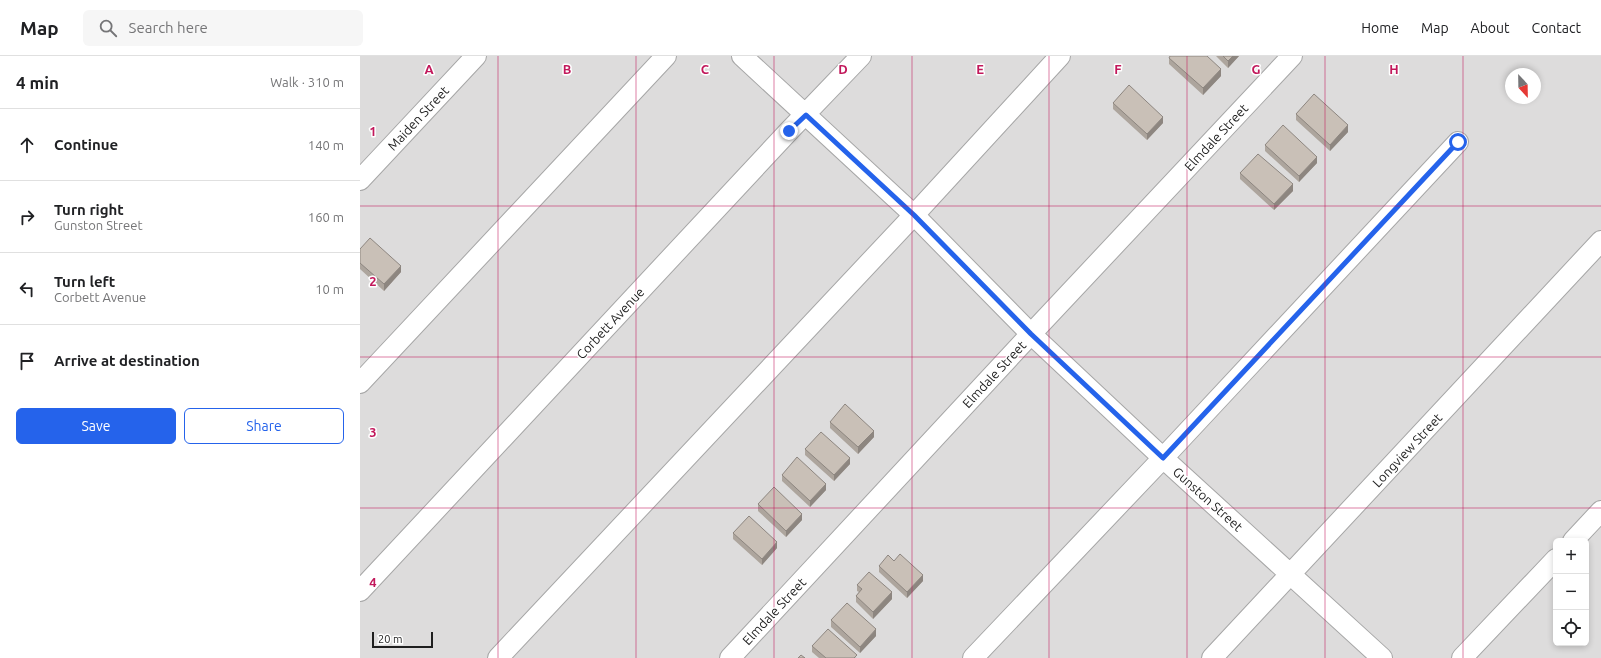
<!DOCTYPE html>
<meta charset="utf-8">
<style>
:root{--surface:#fff;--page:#f6f6f6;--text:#202124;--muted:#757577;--line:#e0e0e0;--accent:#2563eb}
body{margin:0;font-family:Ubuntu,sans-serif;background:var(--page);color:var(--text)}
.controls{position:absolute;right:12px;bottom:12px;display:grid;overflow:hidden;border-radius:6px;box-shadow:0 2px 6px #0003}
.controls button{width:36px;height:36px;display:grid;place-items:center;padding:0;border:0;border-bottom:1px solid var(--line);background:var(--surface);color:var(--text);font:20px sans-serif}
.compass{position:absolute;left:1145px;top:12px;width:36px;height:36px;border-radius:50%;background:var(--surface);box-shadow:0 2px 6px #0003;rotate:158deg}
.scale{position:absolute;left:12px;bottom:10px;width:61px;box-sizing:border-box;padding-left:4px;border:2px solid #1f1f1f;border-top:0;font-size:11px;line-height:14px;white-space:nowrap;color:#1f1f1f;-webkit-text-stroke:3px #fff;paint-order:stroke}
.stop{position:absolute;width:12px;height:12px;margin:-9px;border:3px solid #2563eb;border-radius:50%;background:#fff}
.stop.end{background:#2563eb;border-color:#fff;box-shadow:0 1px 4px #0008}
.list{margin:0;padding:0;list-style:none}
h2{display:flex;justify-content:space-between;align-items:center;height:52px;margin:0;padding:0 16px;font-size:17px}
h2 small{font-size:13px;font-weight:400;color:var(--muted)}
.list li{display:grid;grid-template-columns:26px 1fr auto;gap:12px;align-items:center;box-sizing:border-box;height:72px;padding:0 16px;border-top:1px solid var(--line)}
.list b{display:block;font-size:15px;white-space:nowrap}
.list p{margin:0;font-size:13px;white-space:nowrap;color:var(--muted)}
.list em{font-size:13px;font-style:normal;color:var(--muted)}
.actions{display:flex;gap:8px;padding:12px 16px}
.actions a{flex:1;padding:9px 0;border:1px solid var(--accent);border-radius:6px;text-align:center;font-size:14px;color:var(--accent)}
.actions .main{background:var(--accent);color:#fff}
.icon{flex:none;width:22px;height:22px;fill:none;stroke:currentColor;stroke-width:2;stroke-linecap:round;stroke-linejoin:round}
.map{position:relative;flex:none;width:1241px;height:602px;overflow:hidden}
header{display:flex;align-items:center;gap:24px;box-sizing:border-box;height:56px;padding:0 20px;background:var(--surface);border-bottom:1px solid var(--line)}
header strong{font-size:19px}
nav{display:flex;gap:22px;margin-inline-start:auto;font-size:14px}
.search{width:280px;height:36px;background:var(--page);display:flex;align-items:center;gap:10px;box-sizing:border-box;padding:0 14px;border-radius:6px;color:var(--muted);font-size:15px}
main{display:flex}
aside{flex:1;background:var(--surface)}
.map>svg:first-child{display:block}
</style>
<header>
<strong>Map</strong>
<div class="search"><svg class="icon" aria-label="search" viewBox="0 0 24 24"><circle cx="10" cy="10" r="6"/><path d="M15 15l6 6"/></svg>Search here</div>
<nav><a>Home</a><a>Map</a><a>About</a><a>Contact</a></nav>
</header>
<main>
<aside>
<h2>4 min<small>Walk · 310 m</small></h2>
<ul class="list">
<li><svg class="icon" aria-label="ahead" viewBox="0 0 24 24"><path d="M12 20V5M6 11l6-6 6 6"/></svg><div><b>Continue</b></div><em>140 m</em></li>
<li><svg class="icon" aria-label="right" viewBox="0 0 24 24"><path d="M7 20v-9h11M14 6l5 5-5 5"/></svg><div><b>Turn right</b><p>Gunston Street</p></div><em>160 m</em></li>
<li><svg class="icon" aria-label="left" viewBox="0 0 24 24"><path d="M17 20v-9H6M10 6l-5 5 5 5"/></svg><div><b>Turn left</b><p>Corbett Avenue</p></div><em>10 m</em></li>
<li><svg class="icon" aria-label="arrive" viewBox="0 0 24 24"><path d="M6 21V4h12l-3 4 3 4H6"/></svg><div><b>Arrive at destination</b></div></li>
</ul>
<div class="actions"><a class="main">Save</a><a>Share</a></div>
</aside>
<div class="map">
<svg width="1241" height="602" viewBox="0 0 1241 602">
<rect width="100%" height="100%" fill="#f1ede4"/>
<path fill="#dddcdc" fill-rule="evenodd" d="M 0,0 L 1241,0 L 1241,602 L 0,602 ZM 1151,18 L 1175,18 L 1175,42 L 1151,42 ZM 1196,485 L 1226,485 L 1226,587 L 1196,587 Z"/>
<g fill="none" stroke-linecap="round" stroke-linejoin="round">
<defs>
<path id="minor" d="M 382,0 L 554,159 L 671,278 L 803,402 L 1022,602
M 0,124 L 116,0
M 0,327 L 306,0
M 1213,485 L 1241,455
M 0,535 L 429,75 L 501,0
M 138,602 L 554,159 L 700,0
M 370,602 L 671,278 L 932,0
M 613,602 L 803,402 L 1098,86
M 852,602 L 1241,185
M 1102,602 L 1196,503"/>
</defs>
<use href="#minor" stroke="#a6a6a6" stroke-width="22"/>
<use href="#minor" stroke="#fff" stroke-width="20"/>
</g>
<path fill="#ada59d" d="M 856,0 L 879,0 L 868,12 Z
M 809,2 L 861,20 L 843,39 L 809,8 Z
M 753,47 L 803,67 L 787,84 L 753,53 Z
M 936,58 L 988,76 L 970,95 L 936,64 Z
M 905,89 L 957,107 L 939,126 L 905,95 Z
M 880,117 L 933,135 L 914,154 L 880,123 Z
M 0,193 L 41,216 L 24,235 L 0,213 Z
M 470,366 L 514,381 L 498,398 L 470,372 Z
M 445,393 L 490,408 L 474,425 L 445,399 Z
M 422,419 L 466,434 L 450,451 L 422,425 Z
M 398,448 L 442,464 L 426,481 L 398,455 Z
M 373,477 L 417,492 L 402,509 L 373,483 Z
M 534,505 L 563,525 L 547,542 L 519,516 L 519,510 Z
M 497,529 L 532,543 L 513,563 L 496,546 L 496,540 L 499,536 L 497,535 Z
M 471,564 L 516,580 L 500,597 L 471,571 Z
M 452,590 L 497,602 L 459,602 L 452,596 Z"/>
<path fill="#8d8680" d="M 873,0 L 879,0 L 868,12 L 868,5 Z
M 861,13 L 861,20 L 843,39 L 843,32 Z
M 803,61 L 803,67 L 787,84 L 787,78 Z
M 988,69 L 988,76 L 970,95 L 970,89 Z
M 957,101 L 957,107 L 939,126 L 939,120 Z
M 933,128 L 933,135 L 914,154 L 914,148 Z
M 41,210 L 41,216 L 24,235 L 24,228 Z
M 514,375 L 514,381 L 498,398 L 498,391 Z
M 490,402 L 490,408 L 474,425 L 474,419 Z
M 466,428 L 466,434 L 450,451 L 450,445 Z
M 442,458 L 442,464 L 426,481 L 426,475 Z
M 417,486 L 417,492 L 402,509 L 402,503 Z
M 563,519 L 563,525 L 547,542 L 547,536 Z
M 532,536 L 532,543 L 513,563 L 513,556 Z
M 516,573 L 516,580 L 500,597 L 500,591 Z"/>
<path fill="#c9c0b7" stroke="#8d8680" d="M 810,0 L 847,0 L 861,13 L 843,32 L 809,2 Z
M 863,0 L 873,0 L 868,5 Z
M 769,29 L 803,61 L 787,78 L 753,47 Z
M 954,38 L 988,69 L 970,89 L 936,58 Z
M 923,69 L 957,101 L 939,120 L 905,89 Z
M 898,98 L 933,128 L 914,148 L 880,117 Z
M 10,182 L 41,210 L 24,228 L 0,207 L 0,193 Z
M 485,348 L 514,375 L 498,391 L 470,366 Z
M 461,376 L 490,402 L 474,419 L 445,393 Z
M 437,401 L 466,428 L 450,445 L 422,419 Z
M 414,431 L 442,458 L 426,475 L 398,448 Z
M 389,460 L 417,486 L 402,503 L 373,477 Z
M 540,498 L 563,519 L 547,536 L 519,510 L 528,499 L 534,505 Z
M 509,516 L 532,536 L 513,556 L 496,540 L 502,533 L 497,529 Z
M 487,547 L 516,573 L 500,591 L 471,564 Z
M 468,573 L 497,599 L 494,602 L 466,602 L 452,590 Z
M 441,599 L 445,602 L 438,602 Z"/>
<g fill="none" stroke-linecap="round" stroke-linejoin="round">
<path stroke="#2563eb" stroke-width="5" d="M 429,75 L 446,59 L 554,159 L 671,278 L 803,402 L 1098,86"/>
</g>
<path fill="none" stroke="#c2185b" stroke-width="1" stroke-opacity="0.55" d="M 138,0 L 138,602M 276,0 L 276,602M 414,0 L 414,602M 552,0 L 552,602M 689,0 L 689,602M 827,0 L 827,602M 965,0 L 965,602M 1103,0 L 1103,602M 0,150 L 1241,150M 0,301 L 1241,301M 0,452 L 1241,452"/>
<g text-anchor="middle" stroke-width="3" stroke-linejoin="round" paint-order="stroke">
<g font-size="13" fill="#1f1f1f" stroke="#fff">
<text transform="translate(58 62) rotate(-47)" y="5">Maiden Street</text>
<text transform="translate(856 81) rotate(-47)" y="5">Elmdale Street</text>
<text transform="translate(250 267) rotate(-47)" y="5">Corbett Avenue</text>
<text transform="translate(634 318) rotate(-47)" y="5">Elmdale Street</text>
<text transform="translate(1047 394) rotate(-47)" y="5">Longview Street</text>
<text transform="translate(848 443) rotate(42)" y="5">Gunston Street</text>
<text transform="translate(414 555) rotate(-47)" y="5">Elmdale Street</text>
</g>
</g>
<g font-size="13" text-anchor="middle" font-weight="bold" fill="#c2185b" stroke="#fff" stroke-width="3" stroke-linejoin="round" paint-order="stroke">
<text x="69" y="18">A</text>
<text x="207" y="18">B</text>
<text x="345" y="18">C</text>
<text x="483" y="18">D</text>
<text x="620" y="18">E</text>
<text x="758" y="18">F</text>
<text x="896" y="18">G</text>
<text x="1034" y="18">H</text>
<text x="13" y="80">1</text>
<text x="13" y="230">2</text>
<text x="13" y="381">3</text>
<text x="13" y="531">4</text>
</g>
</svg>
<div class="controls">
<button>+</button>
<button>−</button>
<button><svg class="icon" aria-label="locate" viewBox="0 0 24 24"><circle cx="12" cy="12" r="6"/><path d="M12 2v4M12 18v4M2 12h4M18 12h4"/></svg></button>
</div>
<svg class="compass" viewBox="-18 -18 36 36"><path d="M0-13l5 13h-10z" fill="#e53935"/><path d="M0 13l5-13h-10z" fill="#757577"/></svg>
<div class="scale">20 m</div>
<div class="stop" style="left:1098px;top:86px"></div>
<div class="stop end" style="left:429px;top:75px"></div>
</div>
</main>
